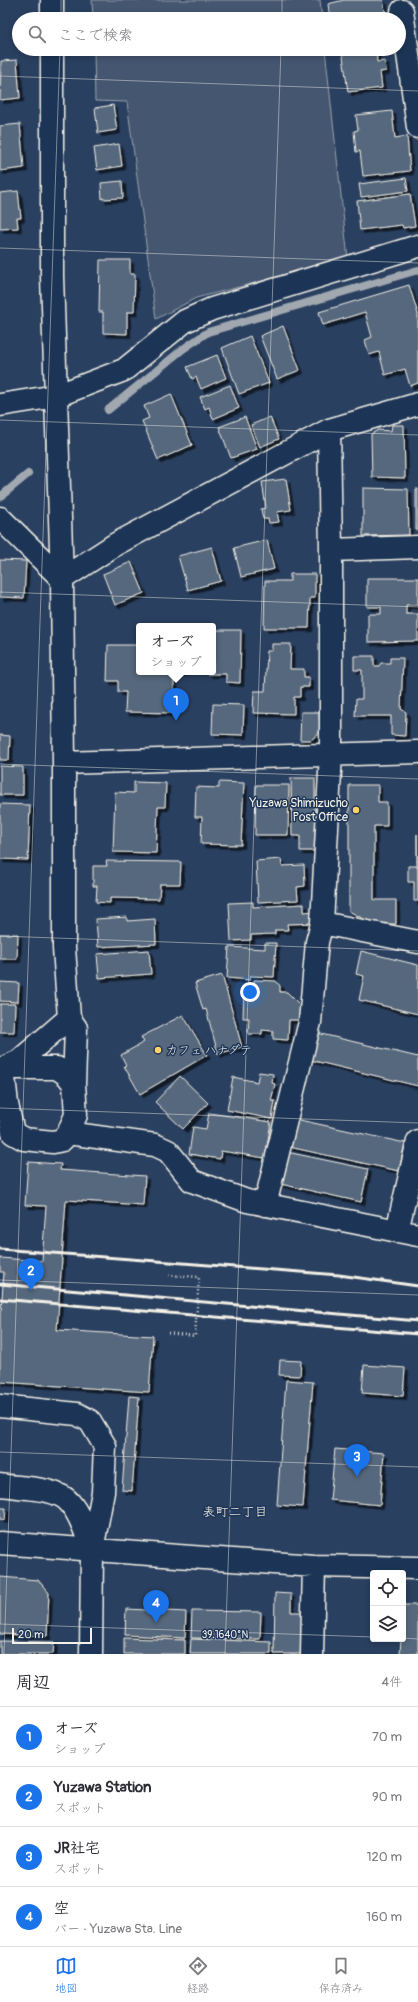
<!DOCTYPE html>
<html lang="ja">
<meta charset="utf-8">
<style>
:root{--surface:#fff;--page:#f2f2f3;--text:#2b2b33;--muted:#7c7c81;--line:#e1e1e2;--accent:#1a73e8}
body{margin:0;font-family:Pangolin,"Klee One",sans-serif;background:var(--page);color:var(--text)}
.controls{position:absolute;right:12px;bottom:12px;display:grid;overflow:hidden;border-radius:4px;box-shadow:0 2px 6px #0003}
.controls button{width:36px;height:36px;display:grid;place-items:center;padding:0;border:0;border-bottom:1px solid var(--line);background:var(--surface);color:var(--text);font:20px sans-serif}
.scale{position:absolute;left:12px;bottom:10px;width:80px;box-sizing:border-box;padding-left:4px;border:2px solid #f4f1e8;border-top:0;font-size:11px;line-height:14px;white-space:nowrap;color:#f4f1e8;-webkit-text-stroke:3px #1d3557;paint-order:stroke}
.you{position:absolute;left:250px;top:992px;width:14px;height:14px;margin:-10px;border:3px solid #fff;border-radius:50%;background:#1a73e8;box-shadow:0 0 0 6px #1a73e833}
.badge{display:grid;place-items:center;width:26px;height:26px;border-radius:50%;background:var(--accent);color:#fff;font-size:13px;font-weight:700}
.pin{position:absolute;translate:-50% -33px;filter:drop-shadow(0 1px 2px #0008)}
.pin::after{content:'';position:absolute;top:21px;width:14px;height:12px;background:inherit;clip-path:polygon(0 0,100% 0,50% 100%)}
.popup{position:absolute;left:136px;top:623px;width:80px;height:52px;box-sizing:border-box;display:grid;place-content:center;border-radius:4px;background:var(--surface);filter:drop-shadow(0 1px 3px #0005);font-size:13px;white-space:nowrap;color:var(--muted)}
.popup b{font-size:15px;color:var(--text)}
.popup::after{content:'';position:absolute;left:50%;top:100%;margin-left:-8px;border:8px solid transparent;border-top-color:var(--surface)}
.list{margin:0;padding:0;list-style:none}
h2{display:flex;justify-content:space-between;align-items:center;height:52px;margin:0;padding:0 16px;font-size:17px}
h2 small{font-size:13px;font-weight:400;color:var(--muted)}
.list li{display:grid;grid-template-columns:26px 1fr auto;gap:12px;align-items:center;box-sizing:border-box;height:60px;padding:0 16px;border-top:1px solid var(--line)}
.list b{display:block;font-size:15px;white-space:nowrap}
.list p{margin:0;font-size:13px;white-space:nowrap;color:var(--muted)}
.list em{font-size:13px;font-style:normal;color:var(--muted)}
.icon{flex:none;width:22px;height:22px;fill:none;stroke:currentColor;stroke-width:2;stroke-linecap:round;stroke-linejoin:round}
.map{position:relative;flex:none;width:418px;height:1654px;overflow:hidden}
.search{position:absolute;background:var(--surface);box-shadow:0 2px 6px #0003;left:12px;right:12px;top:12px;height:44px;display:flex;align-items:center;gap:10px;box-sizing:border-box;padding:0 14px;border-radius:22px;color:var(--muted);font-size:15px}
.sheet{height:292px;background:var(--surface)}
nav{display:flex;justify-content:space-around;align-items:center;box-sizing:border-box;height:56px;border-top:1px solid var(--line);background:var(--surface);font-size:11px;color:var(--muted)}
nav a{display:grid;justify-items:center;gap:2px}
nav .on{color:var(--accent)}
.map>svg:first-child{display:block}
</style>
<div class="map">
<svg width="418" height="1654" viewBox="0 0 418 1654">
<defs>
<filter id="shadow"><feDropShadow dx="3.5" dy="3.5" stdDeviation="0" flood-color="#0009"/></filter>
</defs>
<rect width="100%" height="100%" fill="#2a4060"/>
<filter id="ink" filterUnits="userSpaceOnUse"><feTurbulence type="fractalNoise" baseFrequency=".025" numOctaves="2"/><feDisplacementMap in="SourceGraphic" scale="8" xChannelSelector="R" yChannelSelector="G"/><feConvolveMatrix kernelMatrix="1 2 1 2 8 2 1 2 1" color-interpolation-filters="sRGB"/></filter>
<g filter="url(#ink)">
<path fill="#445771" stroke="#9ca4ac" d="M 92,0 L 320,0 L 322,19 L 93,19 Z
M 94,49 L 325,49 L 348,259 L 196,298 L 156,319 L 127,102 L 95,101 Z"/>
<g fill="none" stroke-linecap="round" stroke-linejoin="round">
<path stroke="#a1a8b0" stroke-width="8" d="M 108,410 L 183,349 L 208,332 L 418,270
M 0,497 L 28,474"/>
</g>
<path fill="#56677d" stroke="#f4f1e8" filter="url(#shadow)" d="M 344,0 L 383,0 L 386,16 L 390,15 L 390,19 L 330,19 L 328,4 Z
M 342,49 L 376,49 L 377,62 L 385,61 L 386,71 L 380,72 L 382,88 L 348,92 Z
M 17,60 L 20,98 L 0,100 L 1,61 Z
M 113,105 L 117,130 L 98,133 L 95,108 Z
M 392,111 L 395,138 L 407,136 L 410,171 L 363,176 L 360,151 L 356,152 L 354,131 L 358,130 L 356,115 Z
M 20,124 L 24,168 L 0,171 L 0,126 Z
M 119,144 L 122,166 L 97,170 L 94,148 Z
M 406,178 L 408,191 L 361,197 L 359,184 Z
M 122,181 L 123,198 L 102,199 L 101,183 Z
M 18,191 L 21,218 L 17,218 L 18,228 L 0,229 L 0,193 Z
M 410,194 L 415,226 L 403,228 L 402,225 L 360,230 L 357,201 Z
M 100,260 L 130,260 L 130,274 L 135,274 L 134,312 L 127,312 L 127,334 L 103,333 L 103,312 L 99,312 Z
M 409,285 L 418,314 L 418,383 L 410,386 L 405,369 L 385,375 L 379,352 L 369,355 L 365,340 L 372,337 L 365,312 L 323,325 L 319,312 Z
M 283,326 L 300,370 L 277,379 L 260,336 Z
M 250,336 L 269,383 L 239,394 L 222,348 Z
M 217,355 L 226,378 L 201,389 L 196,377 L 192,379 L 187,367 Z
M 230,385 L 239,408 L 213,419 L 209,407 L 205,409 L 200,397 Z
M 171,394 L 192,445 L 158,460 L 142,421 L 149,418 L 144,406 Z
M 245,417 L 257,449 L 231,458 L 219,427 Z
M 270,417 L 279,439 L 260,447 L 251,425 Z
M 392,425 L 404,425 L 405,478 L 372,477 L 371,434 L 378,430 L 391,431 Z
M 286,479 L 291,510 L 277,512 L 279,522 L 269,523 L 268,519 L 263,519 L 261,509 L 266,508 L 262,482 Z
M 363,488 L 408,489 L 409,535 L 363,536 Z
M 416,489 L 418,489 L 418,530 L 416,530 Z
M 267,540 L 274,569 L 241,577 L 234,548 Z
M 212,547 L 221,581 L 188,590 L 178,556 Z
M 0,560 L 26,561 L 24,598 L 0,597 Z
M 131,562 L 144,593 L 115,605 L 103,574 Z
M 290,574 L 315,574 L 315,598 L 310,598 L 309,628 L 264,628 L 265,581 L 290,581 Z
M 367,578 L 418,578 L 418,605 L 406,605 L 406,614 L 418,614 L 418,641 L 368,642 L 368,614 L 381,614 L 381,607 L 367,607 Z
M 213,630 L 241,630 L 240,683 L 226,682 L 226,674 L 208,674 L 208,672 L 213,672 Z
M 272,644 L 291,644 L 290,669 L 304,669 L 304,677 L 309,677 L 309,687 L 300,687 L 300,697 L 294,697 L 294,714 L 253,713 L 254,691 L 265,691 L 267,651 L 272,651 Z
M 108,645 L 139,645 L 139,672 L 186,672 L 174,672 L 174,713 L 125,712 L 126,692 L 118,692 L 118,681 L 107,681 Z
M 354,656 L 374,656 L 374,666 L 379,666 L 381,663 L 390,663 L 390,658 L 403,658 L 401,709 L 406,712 L 405,736 L 391,735 L 391,716 L 355,716 L 356,699 L 362,699 L 362,670 L 354,670 Z
M 213,704 L 244,705 L 243,735 L 212,734 Z
M 301,712 L 319,712 L 320,732 L 311,740 L 300,740 Z
M 0,735 L 10,736 L 9,760 L 0,760 Z
M 0,766 L 23,767 L 23,795 L 0,795 Z
M 291,778 L 315,778 L 315,814 L 320,813 L 320,851 L 300,851 L 300,836 L 292,836 Z
M 134,782 L 166,783 L 165,807 L 158,807 L 156,853 L 113,852 L 115,792 L 134,793 Z
M 219,782 L 244,783 L 241,845 L 201,844 L 202,817 L 195,817 L 196,787 L 219,788 Z
M 256,785 L 289,785 L 288,835 L 255,835 Z
M 349,785 L 378,785 L 378,802 L 387,802 L 387,826 L 374,826 L 374,900 L 396,900 L 396,924 L 373,924 L 349,911 Z
M 0,804 L 30,805 L 28,860 L 0,859 Z
M 417,834 L 418,901 L 414,901 L 414,882 L 408,882 L 408,866 L 417,866 Z
M 281,859 L 282,866 L 304,865 L 305,886 L 297,887 L 298,900 L 258,902 L 256,861 Z
M 106,861 L 181,862 L 180,884 L 160,884 L 159,899 L 110,898 L 110,903 L 96,902 L 97,886 L 93,886 L 93,866 L 107,866 Z
M 253,902 L 253,907 L 304,904 L 304,912 L 316,911 L 317,923 L 287,924 L 288,930 L 275,930 L 275,934 L 251,935 L 251,940 L 231,941 L 229,903 Z
M 127,917 L 127,921 L 155,919 L 156,944 L 98,947 L 96,919 Z
M 0,934 L 18,934 L 17,959 L 0,959 Z
M 265,943 L 276,943 L 274,977 L 250,976 L 250,980 L 227,978 L 229,947 L 265,949 Z
M 149,950 L 151,974 L 99,978 L 97,954 Z
M 361,951 L 418,965 L 418,1014 L 359,1000 L 364,976 L 356,974 Z
M 222,975 L 242,1047 L 218,1054 L 206,1009 L 203,1010 L 195,983 Z
M 254,980 L 276,981 L 280,986 L 280,992 L 287,992 L 300,1005 L 299,1020 L 289,1020 L 288,1040 L 273,1039 L 273,1031 L 262,1030 L 262,1034 L 248,1034 L 249,1018 L 243,1018 L 244,985 L 254,986 Z
M 0,982 L 19,983 L 18,1002 L 0,1001 Z
M 0,1004 L 15,1004 L 14,1032 L 0,1032 Z
M 183,1015 L 207,1055 L 140,1094 L 124,1066 L 126,1065 L 121,1055 L 144,1042 L 141,1037 Z
M 317,1033 L 418,1057 L 418,1086 L 310,1060 Z
M 259,1072 L 273,1074 L 272,1083 L 275,1084 L 271,1101 L 275,1101 L 272,1119 L 227,1110 L 233,1077 L 257,1082 Z
M 180,1076 L 208,1103 L 183,1129 L 155,1102 Z
M 209,1113 L 271,1122 L 265,1158 L 221,1151 L 220,1159 L 189,1154 L 193,1127 L 206,1129 Z
M 295,1119 L 405,1143 L 399,1171 L 289,1147 Z
M 282,1151 L 368,1169 L 361,1202 L 276,1183 Z
M 28,1162 L 61,1164 L 60,1170 L 145,1176 L 143,1205 L 66,1200 L 57,1330 L 153,1336 L 149,1392 L 0,1382 L 0,1311 L 1,1311 L 4,1272 L 0,1272 L 0,1258 L 42,1261 L 46,1206 L 25,1205 Z
M 280,1360 L 301,1361 L 300,1376 L 279,1375 Z
M 364,1365 L 405,1368 L 403,1396 L 362,1393 Z
M 286,1380 L 313,1382 L 303,1507 L 277,1505 Z
M 129,1396 L 139,1397 L 132,1491 L 122,1490 Z
M 335,1449 L 384,1453 L 380,1505 L 330,1500 Z
M 0,1508 L 6,1508 L 5,1520 L 0,1519 Z
M 0,1577 L 38,1580 L 49,1593 L 47,1636 L 0,1634 Z
M 275,1593 L 291,1594 L 291,1612 L 303,1612 L 302,1654 L 274,1654 Z
M 403,1605 L 418,1605 L 418,1654 L 400,1654 L 401,1639 L 403,1639 Z
M 126,1609 L 186,1612 L 185,1638 L 125,1635 Z
M 192,1611 L 261,1612 L 260,1639 L 191,1638 Z
M 124,1638 L 185,1640 L 185,1654 L 124,1654 Z
M 191,1639 L 271,1642 L 271,1654 L 190,1654 Z
M 0,1641 L 54,1642 L 53,1654 L 0,1654 Z"/>
<g fill="none" stroke-linecap="round" stroke-linejoin="round">
<defs>
<path id="minor" d="M 402,11 L 418,127
M 52,19 L 52,0
M 52,49 L 52,276 L 62,579 L 64,763 L 64,948 L 69,1018 L 76,1028 L 74,1084 L 76,1115 L 68,1133 L 62,1140 L 53,1142 L 24,1139 L 13,1133 L 7,1104 L 3,1068 L 57,1068 L 67,1075 L 74,1084
M 418,404 L 329,430 L 331,550 L 418,547
M 0,405 L 56,396 L 124,370 L 185,321 L 212,309 L 418,246
M 0,518 L 62,579 L 116,544 L 329,430
M 331,550 L 331,753 L 322,923 L 418,942
M 64,763 L 418,752
M 4,1068 L 19,1061 L 69,1018
M 68,1133 L 155,1145 L 168,1151 L 192,1181 L 247,1201 L 418,1235
M 265,1205 L 310,1022 L 317,942 L 322,923
M 397,1231 L 418,1141
M 0,1406 L 77,1414 L 90,1421 L 105,1446 L 103,1492 L 92,1550
M 0,1485 C 19,1488 58,1487 70,1503 C 81,1516 86,1534 92,1550
M 0,1543 L 314,1566 L 418,1568
M 312,1654 L 314,1566"/>
<path id="major" d="M 91,1654 L 92,1550"/>
</defs>
<use href="#minor" stroke="#f4f1e8" stroke-width="25"/>
<use href="#major" stroke="#f4f1e8" stroke-width="25"/>
<use href="#minor" stroke="#1d3557" stroke-width="22"/>
<use href="#major" stroke="#1d3557" stroke-width="22"/>
<path stroke="#f4f1e8" stroke-width="3" d="M 0,1249 L 339,1275 L 418,1286
M 0,1284 L 418,1321
M 0,1299 L 418,1334"/>
<path stroke="#f4f1e8" stroke-width="2.5" stroke-dasharray="1 3" stroke-linecap="butt" d="M 168,1333 L 195,1336 L 199,1277 L 169,1275"/>
</g>
</g>
<path fill="none" stroke="#f4f1e8" stroke-width="1" stroke-opacity="0.45" d="M 61,19 L 61,0M 282,19 L 282,0M 0,76 L 418,91M 0,248 L 418,263M 0,420 L 418,435M 0,592 L 418,607M 0,764 L 418,779M 0,936 L 418,951M 0,1108 L 418,1123M 0,1280 L 418,1295M 0,1452 L 418,1467M 0,1624 L 373,1637M 403,1638 L 418,1639M 4,1654 L 60,49M 225,1654 L 281,49"/>
<g fill="#ffd166" stroke="#1d3557" stroke-width="1.5">
<circle cx="356" cy="810" r="4"/>
<circle cx="158" cy="1050" r="4"/>
</g>
<g text-anchor="middle" stroke-width="3" stroke-linejoin="round" paint-order="stroke">
<g font-size="12" fill="#f4f1e8" stroke="#1d3557" text-anchor="end">
<text x="348" y="807">Yuzawa Shimizucho<tspan x="348" dy="14">Post Office</tspan></text>
<text x="166" y="1054" text-anchor="start">カフェ ハナダテ</text>
</g>
<g font-size="13" fill="#f4f1e8" stroke="#1d3557">
<text x="235" y="1516">表町二丁目</text>
</g>
</g>
<g font-size="10" text-anchor="middle" fill="#f4f1e8" stroke="#1d3557" stroke-width="3" stroke-linejoin="round" paint-order="stroke">
<text x="225" y="1638">39.1640°N</text>
</g>
</svg>
<div class="controls">
<button><svg class="icon" aria-label="locate" viewBox="0 0 24 24"><circle cx="12" cy="12" r="6"/><path d="M12 2v4M12 18v4M2 12h4M18 12h4"/></svg></button>
<button><svg class="icon" aria-label="layers" viewBox="0 0 24 24"><path d="M12 4l9 5-9 5-9-5zM3 14l9 5 9-5"/></svg></button>
</div>
<div class="scale">20 m</div>
<div class="you"></div>
<div class="pin badge" style="left:176px;top:721px">1</div>
<div class="popup"><b>オーズ</b>ショップ</div>
<div class="pin badge" style="left:31px;top:1291px">2</div>
<div class="pin badge" style="left:357px;top:1477px">3</div>
<div class="pin badge" style="left:156px;top:1623px">4</div>
<div class="search"><svg class="icon" aria-label="search" viewBox="0 0 24 24"><circle cx="10" cy="10" r="6"/><path d="M15 15l6 6"/></svg>ここで検索</div>
</div>
<section class="sheet">
<h2>周辺<small>4件</small></h2>
<ul class="list">
<li><span class="badge">1</span><div><b>オーズ</b><p>ショップ</p></div><em>70 m</em></li>
<li><span class="badge">2</span><div><b>Yuzawa Station</b><p>スポット</p></div><em>90 m</em></li>
<li><span class="badge">3</span><div><b>JR社宅</b><p>スポット</p></div><em>120 m</em></li>
<li><span class="badge">4</span><div><b>空</b><p>バー · Yuzawa Sta. Line</p></div><em>160 m</em></li>
</ul>
</section>
<nav>
<a class="on"><svg class="icon" aria-label="map" viewBox="0 0 24 24"><path d="M3 6l6-2 6 2 6-2v14l-6 2-6-2-6 2zM9 4v14M15 6v14"/></svg>地図</a>
<a><svg class="icon" aria-label="directions" viewBox="0 0 24 24"><path d="M12 3l9 9-9 9-9-9zM9 14v-3h6M13 9l2 2-2 2"/></svg>経路</a>
<a><svg class="icon" aria-label="saved" viewBox="0 0 24 24"><path d="M7 4h10v16l-5-4-5 4z"/></svg>保存済み</a>
</nav>
